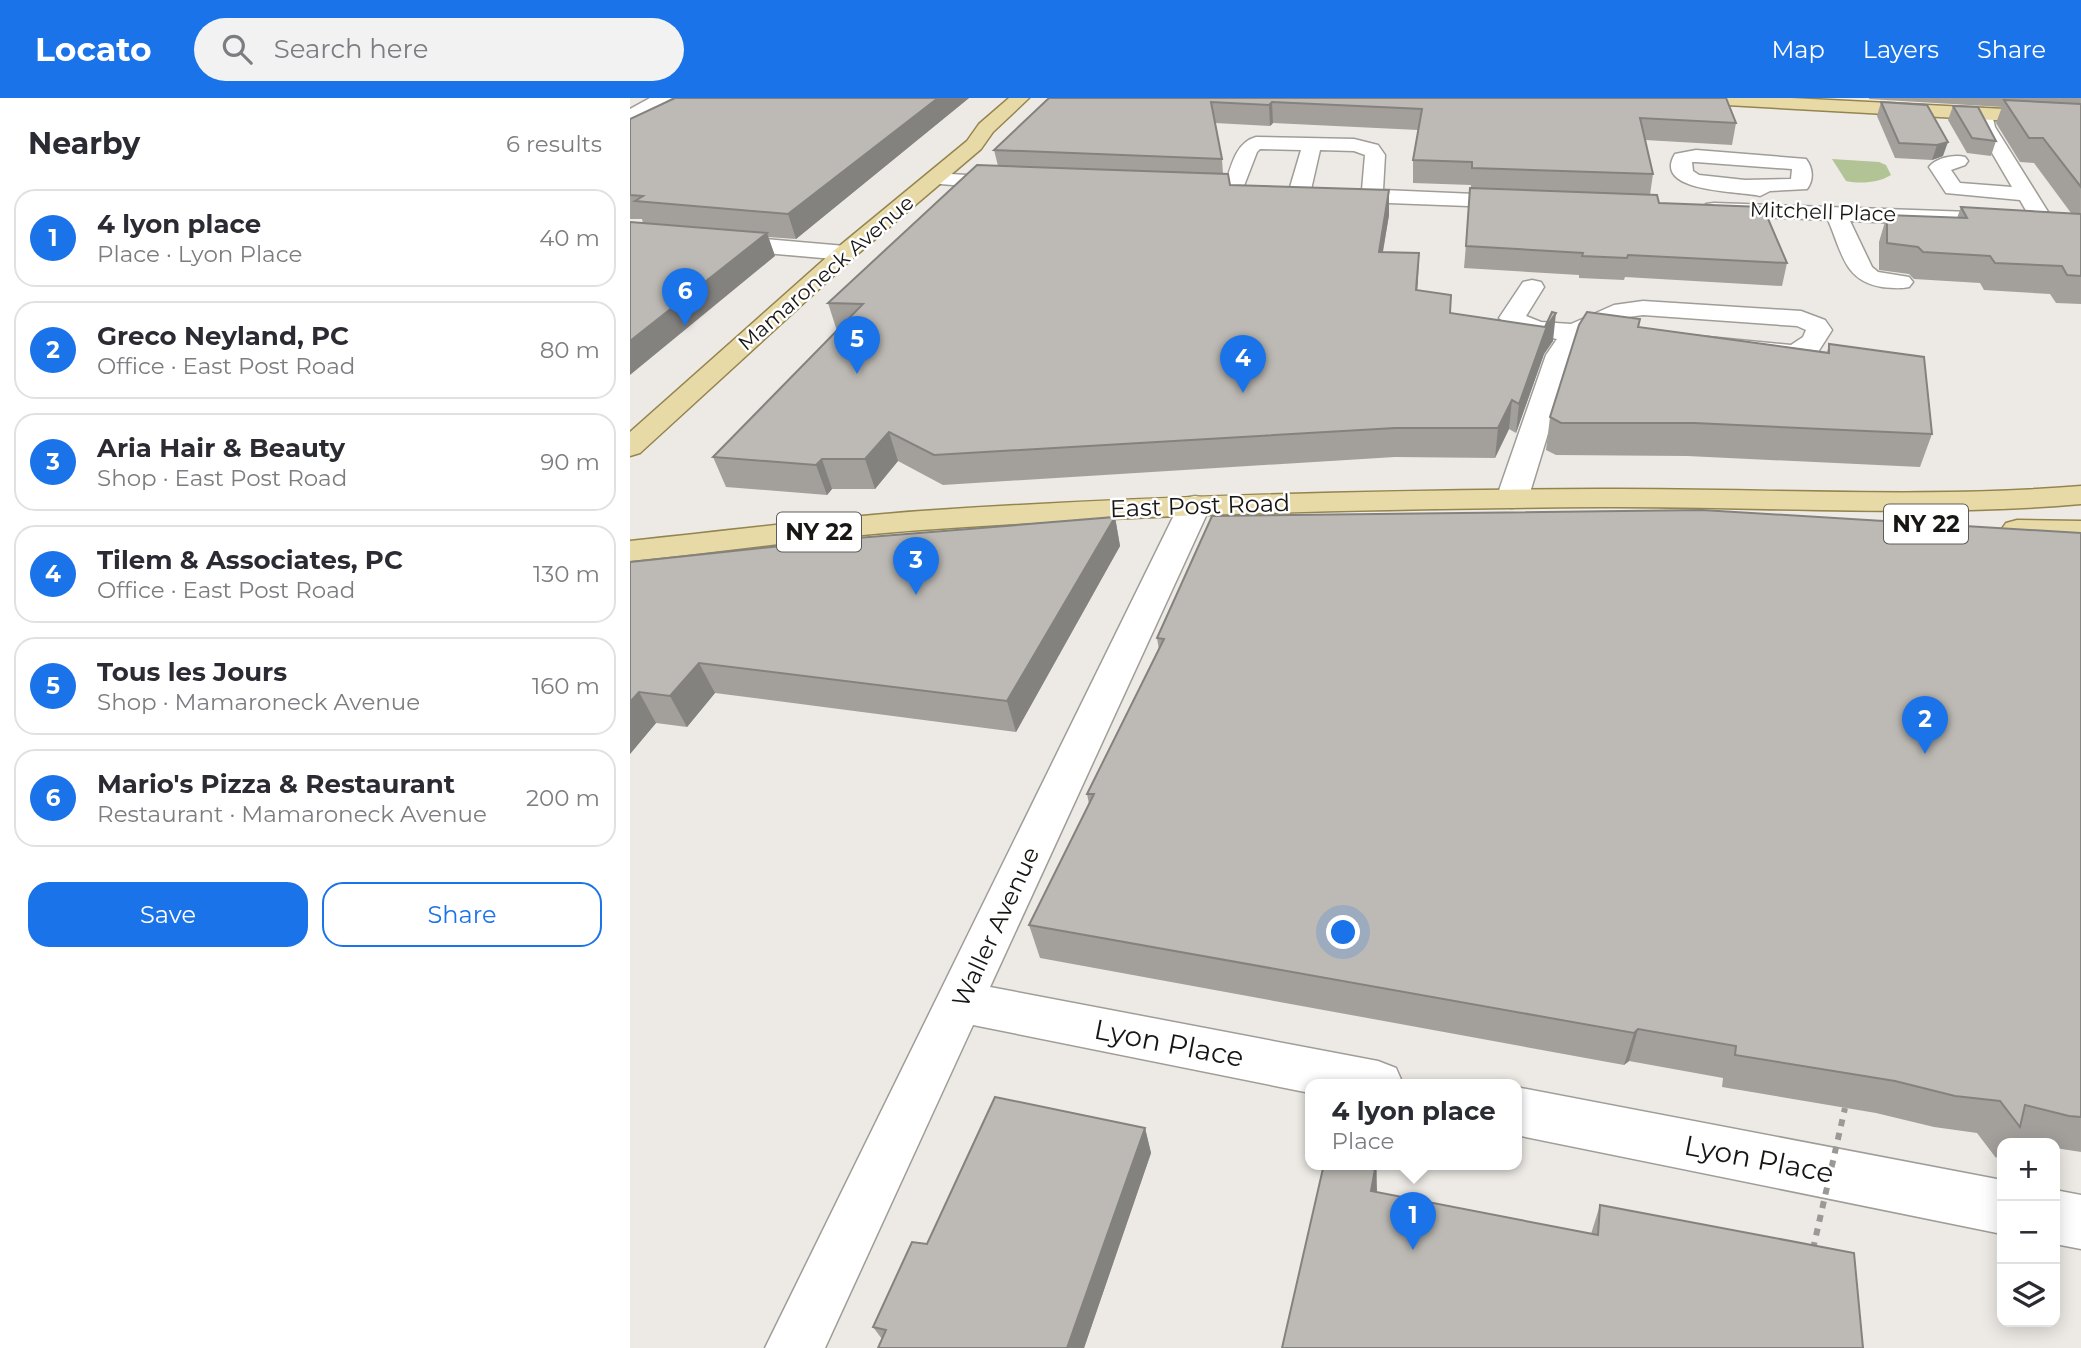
<!DOCTYPE html>
<meta charset="utf-8">
<style>
:root{--surface:#fff;--page:#f2f2f3;--text:#2b2b33;--muted:#7c7c81;--line:#e1e1e2;--accent:#1a73e8}
body{margin:0;font-family:Montserrat,sans-serif;background:var(--page);color:var(--text)}
.controls{position:absolute;right:21px;bottom:21px;display:grid;overflow:hidden;border-radius:14px;box-shadow:0 4px 18px #0003}
.controls button{width:63px;height:63px;display:grid;place-items:center;padding:0;border:0;border-bottom:2px solid var(--line);background:var(--surface);color:var(--text);font:35px sans-serif}
.you{position:absolute;left:714px;top:835px;width:24px;height:24px;margin:-18px;border:5px solid #fff;border-radius:50%;background:#1a73e8;box-shadow:0 0 0 10px #1a73e833}
.badge{display:grid;place-items:center;width:46px;height:46px;border-radius:50%;background:var(--accent);color:#fff;font-size:23px;font-weight:700}
.pin{position:absolute;translate:-50% -58px;filter:drop-shadow(0 2px 4px #0008)}
.pin::after{content:'';position:absolute;top:37px;width:24px;height:21px;background:inherit;clip-path:polygon(0 0,100% 0,50% 100%)}
.popup{position:absolute;left:675px;top:981px;width:217px;height:91px;box-sizing:border-box;display:grid;place-content:center;border-radius:14px;background:var(--surface);filter:drop-shadow(0 2px 5px #0005);font-size:23px;white-space:nowrap;color:var(--muted)}
.popup b{font-size:26px;color:var(--text)}
.popup::after{content:'';position:absolute;left:50%;top:100%;margin-left:-14px;border:14px solid transparent;border-top-color:var(--surface)}
.list{margin:0;padding:0;list-style:none}
h2{display:flex;justify-content:space-between;align-items:center;height:91px;margin:0;padding:0 28px;font-size:30px}
h2 small{font-size:23px;font-weight:400;color:var(--muted)}
.list li{display:grid;grid-template-columns:46px 1fr auto;gap:21px;align-items:center;box-sizing:border-box;height:98px;margin:0 14px 14px;padding:0 14px;border:2px solid var(--line);border-radius:21px}
.list b{display:block;font-size:26px;white-space:nowrap}
.list p{margin:0;font-size:23px;white-space:nowrap;color:var(--muted)}
.list em{font-size:23px;font-style:normal;color:var(--muted)}
.actions{display:flex;gap:14px;padding:21px 28px}
.actions a{flex:1;padding:16px 0;border:2px solid var(--accent);border-radius:21px;text-align:center;font-size:24px;color:var(--accent)}
.actions .main{background:var(--accent);color:#fff}
.icon{flex:none;width:38px;height:38px;fill:none;stroke:currentColor;stroke-width:2;stroke-linecap:round;stroke-linejoin:round}
.map{position:relative;flex:none;width:1451px;height:1250px;overflow:hidden}
header{display:flex;align-items:center;gap:42px;box-sizing:border-box;height:98px;padding:0 35px;background:var(--accent);color:#fff}
header strong{font-size:33px}
nav{display:flex;gap:38px;margin-inline-start:auto;font-size:24px}
.search{width:490px;height:63px;background:var(--page);display:flex;align-items:center;gap:18px;box-sizing:border-box;padding:0 24px;border-radius:38px;color:var(--muted);font-size:26px}
main{display:flex}
aside{flex:1;background:var(--surface)}
.map>svg:first-child{display:block}
</style>
<header>
<strong>Locato</strong>
<div class="search"><svg class="icon" aria-label="search" viewBox="0 0 24 24"><circle cx="10" cy="10" r="6"/><path d="M15 15l6 6"/></svg>Search here</div>
<nav><a>Map</a><a>Layers</a><a>Share</a></nav>
</header>
<main>
<aside>
<h2>Nearby<small>6 results</small></h2>
<ul class="list">
<li><span class="badge">1</span><div><b>4 lyon place</b><p>Place · Lyon Place</p></div><em>40 m</em></li>
<li><span class="badge">2</span><div><b>Greco Neyland, PC</b><p>Office · East Post Road</p></div><em>80 m</em></li>
<li><span class="badge">3</span><div><b>Aria Hair &amp; Beauty</b><p>Shop · East Post Road</p></div><em>90 m</em></li>
<li><span class="badge">4</span><div><b>Tilem &amp; Associates, PC</b><p>Office · East Post Road</p></div><em>130 m</em></li>
<li><span class="badge">5</span><div><b>Tous les Jours</b><p>Shop · Mamaroneck Avenue</p></div><em>160 m</em></li>
<li><span class="badge">6</span><div><b>Mario's Pizza &amp; Restaurant</b><p>Restaurant · Mamaroneck Avenue</p></div><em>200 m</em></li>
</ul>
<div class="actions"><a class="main">Save</a><a>Share</a></div>
</aside>
<div class="map">
<svg width="1451" height="1250" viewBox="0 0 1451 1250">
<rect width="100%" height="100%" fill="#edeae5"/>
<path fill="#b2c396" d="M 1202,61 L 1249,64 L 1256,67 L 1261,77 C 1248,85 1231,86 1216,83 Z"/>
<g fill="none" stroke-linecap="round" stroke-linejoin="round">
<defs>
<path id="minor" d="M 20,0 L 42,0 L 0,24 L 0,11 Z
M 1353,10 L 1362,16 L 1365,29 L 1420,117 L 1451,118 L 1451,132 L 1220,123 L 1242,169 L 1248,174 L 1279,179 L 1283,184 L 1279,189 C 1270,191 1262,190 1252,189 C 1214,183 1212,154 1198,122 L 1084,117 L 1076,116 L 1073,111 L 1076,106 L 1084,105 L 1398,116 L 1390,102 L 1316,95 L 1299,69 C 1306,60 1324,56 1335,59 L 1338,63 L 1335,67 L 1321,72 L 1330,85 L 1382,89 L 1347,29 L 1344,16 Z
M 626,39 L 724,41 L 748,47 L 755,57 L 753,92 L 891,98 L 899,99 L 902,104 L 899,109 L 891,110 L 706,103 L 699,101 L 695,97 L 699,93 L 732,92 L 735,57 L 724,53 L 690,52 L 680,96 L 676,100 L 662,100 L 658,96 L 671,52 L 630,51 L 627,54 L 610,98 L 596,98 L 593,94 C 600,75 603,45 626,39 Z
M 1066,52 L 1176,61 C 1183,70 1184,82 1177,91 L 1140,93 L 1130,98 C 1110,93 1021,95 1045,56 ZM 1062,64 L 1066,64 L 1162,71 L 1161,81 L 1115,82 L 1069,77 L 1063,73 Z
M 305,75 L 384,80 L 391,82 L 394,86 L 391,90 L 384,92 L 298,85 L 295,81 L 298,77 Z
M 0,129 L 215,148 L 223,150 L 226,155 L 223,160 L 215,162 L 0,143 Z
M 902,182 L 911,184 L 914,189 L 896,218 L 911,224 L 941,226 L 984,207 L 1013,203 L 1171,213 L 1195,222 L 1202,232 L 1188,254 L 1161,263 L 951,242 L 942,257 L 898,401 L 893,408 L 882,410 L 871,408 L 866,401 L 916,257 L 927,241 L 886,233 L 869,220 L 893,184 ZM 1013,217 L 1167,228 L 1176,232 L 1173,239 L 1161,247 L 975,229 L 998,219 Z
M 565,398 L 576,400 L 581,407 L 360,889 L 748,963 L 766,970 L 773,986 L 680,986 L 680,995 L 343,927 L 195,1250 L 135,1250 L 549,407 L 554,400 Z
M 886,989 L 1372,1082 L 1372,1136 L 886,1037 Z
M 1425,1092 L 1451,1097 L 1451,1151 L 1425,1146 Z"/>
<path id="major" d="M 379,0 L 399,0 L 363,34 L 351,51 L 223,160 L 10,355 L 0,358 L 0,334 L 207,150 L 337,43 L 349,26 Z
M 1052,0 L 1161,0 L 1451,15 L 1451,27 L 1061,5 Z
M 1451,388 L 1451,406 C 1291,420 1130,408 969,409 C 743,411 516,416 291,432 C 194,439 97,453 0,463 L 0,443 C 97,433 194,420 291,413 C 516,398 743,392 969,391 C 1130,390 1291,401 1451,388 Z
M 1387,422 L 1451,423 L 1451,443 L 1387,442 L 1376,439 L 1371,432 L 1376,425 Z"/>
</defs>
<use href="#minor" stroke="#a09d98" stroke-width="3"/>
<use href="#major" stroke="#94854e" stroke-width="3"/>
<use href="#minor" fill="#fff" fill-rule="evenodd"/>
<use href="#major" fill="#e8daa7" fill-rule="evenodd"/>
<path stroke="#9b9995" stroke-width="6" stroke-dasharray="7 7" stroke-linecap="butt" d="M 1183,1151 L 1215,1010"/>
</g>
<path fill="#a3a09c" d="M 45,0 L 339,0 L 166,141 L 138,139 L 145,158 L 13,125 L 12,121 L 0,121 L 0,21 Z
M 419,0 L 1096,0 L 1106,25 L 1102,47 L 1015,42 L 1023,76 L 1020,97 L 1029,105 L 1157,165 L 1152,188 L 995,179 L 994,182 L 949,180 L 949,177 L 834,170 L 841,87 L 783,85 L 783,62 L 788,32 L 643,25 L 640,28 L 585,25 L 592,61 L 593,76 L 600,87 L 759,92 L 759,117 L 753,154 L 789,155 L 787,192 L 820,215 L 923,243 L 914,256 L 886,335 L 879,331 L 865,360 L 765,359 L 313,387 L 268,363 L 245,391 L 202,391 L 197,397 L 96,389 L 83,359 L 207,233 L 198,205 L 368,68 L 364,52 Z
M 1239,0 L 1451,0 L 1451,206 L 1426,205 L 1420,196 L 1354,192 L 1350,185 L 1284,181 L 1279,176 L 1249,172 L 1249,144 L 1257,117 L 1327,120 L 1331,109 L 1441,115 L 1404,65 L 1390,64 L 1366,25 L 1372,9 L 1239,1 Z
M 1251,4 L 1297,7 L 1313,58 L 1302,62 L 1265,60 L 1247,18 Z
M 1323,8 L 1366,43 L 1361,58 L 1337,55 L 1318,22 Z
M 1009,229 L 1197,254 L 1199,246 L 1302,336 L 1290,369 L 1057,358 L 926,357 L 916,352 L 920,319 Z
M 485,419 L 490,448 L 386,634 L 85,595 L 57,629 L 26,625 L 0,656 L 0,464 Z
M 1451,435 L 1451,1054 L 1425,1050 L 1425,1045 L 1399,1045 L 1381,1041 L 1377,1045 L 1372,1045 L 1372,1052 L 1366,1060 L 1347,1035 L 1304,1029 L 1246,1015 L 1092,989 L 1093,980 L 999,963 L 994,967 L 410,860 L 399,827 L 459,706 L 457,696 L 529,552 L 527,540 Z
M 515,1030 L 521,1055 L 454,1250 L 248,1250 L 252,1241 L 243,1229 L 297,1146 Z
M 694,1066 L 747,1066 L 746,1094 L 961,1136 L 970,1107 L 1233,1250 L 652,1250 Z"/>
<path fill="#84827f" d="M 308,0 L 339,0 L 166,141 L 158,116 Z
M 642,4 L 643,25 L 640,28 L 639,7 Z
M 1318,44 L 1313,58 L 1302,62 L 1307,47 Z
M 759,92 L 759,117 L 748,181 L 749,154 Z
M 137,135 L 145,158 L 0,277 L 0,243 Z
M 789,155 L 788,182 L 785,220 L 786,192 Z
M 926,215 L 923,243 L 914,256 L 886,335 L 889,306 L 917,228 Z
M 882,302 L 879,331 L 865,360 L 868,330 Z
M 259,334 L 268,363 L 245,391 L 235,361 Z
M 192,361 L 202,391 L 197,397 L 186,367 Z
M 485,419 L 490,448 L 386,634 L 377,603 Z
M 69,565 L 85,595 L 57,629 L 40,598 Z
M 9,594 L 26,625 L 0,656 L 0,604 Z
M 1008,931 L 999,963 L 994,967 L 1004,935 Z
M 515,1030 L 521,1055 L 454,1250 L 437,1250 Z
M 746,1066 L 747,1092 L 741,1124 L 741,1093 Z"/>
<path fill="#bdbab5" stroke="#84827f" stroke-width="2" d="M 45,0 L 308,0 L 158,116 L 5,103 L 13,98 L 0,97 L 0,21 Z
M 419,0 L 1096,0 L 1106,25 L 1010,20 L 1023,76 L 842,70 L 842,64 L 783,62 L 792,11 L 642,4 L 639,7 L 581,4 L 592,61 L 364,52 Z
M 1374,2 L 1451,6 L 1451,89 L 1413,40 L 1399,40 Z
M 1251,4 L 1297,7 L 1318,44 L 1307,47 L 1269,45 Z
M 1323,8 L 1348,9 L 1366,43 L 1342,40 Z
M 347,67 L 598,76 L 600,87 L 759,92 L 749,154 L 789,155 L 786,192 L 821,197 L 820,215 L 915,229 L 922,214 L 926,215 L 917,228 L 889,306 L 882,302 L 868,330 L 765,330 L 304,357 L 259,334 L 235,361 L 192,361 L 186,367 L 83,359 L 233,206 L 198,205 Z
M 840,90 L 1027,97 L 1029,105 L 1133,109 L 1157,165 L 998,157 L 997,160 L 952,158 L 953,155 L 836,148 Z
M 1331,109 L 1451,116 L 1451,178 L 1437,177 L 1432,168 L 1365,165 L 1360,158 L 1293,154 L 1288,149 L 1257,145 L 1257,117 L 1337,120 Z
M 0,124 L 137,135 L 0,243 Z
M 957,214 L 1010,221 L 1008,229 L 1199,255 L 1199,246 L 1294,259 L 1302,336 L 1064,325 L 931,325 L 920,319 L 949,227 Z
M 1072,412 L 1451,435 L 1451,1019 L 1439,1018 L 1395,1007 L 1390,1029 L 1370,1003 L 1325,998 L 1265,983 L 1105,957 L 1106,948 L 1008,931 L 1004,935 L 399,827 L 464,696 L 457,696 L 534,541 L 527,540 L 582,418 Z
M 485,419 L 377,603 L 69,565 L 40,598 L 9,594 L 0,604 L 0,464 L 227,440 Z
M 365,999 L 515,1030 L 437,1250 L 248,1250 L 256,1232 L 243,1229 L 282,1144 L 297,1146 Z
M 694,1066 L 746,1066 L 741,1093 L 968,1137 L 970,1107 L 1224,1155 L 1233,1250 L 652,1250 Z"/>
<g text-anchor="middle" stroke-width="5" stroke-linejoin="round" paint-order="stroke">
<g font-size="21" fill="#171614" stroke="#fff">
<text transform="translate(1193 114) rotate(2)" y="7">Mitchell Place</text>
<text transform="translate(196 175) rotate(-41)" y="7">Mamaroneck Avenue</text>
</g>
<g fill="#fff" stroke="#5d5c5a" stroke-width="2">
<rect x="1254" y="406.5" width="84" height="39" rx="5"/>
<rect x="147" y="414.5" width="84" height="39" rx="5"/>
</g>
<g font-size="23" font-weight="bold" fill="#171614">
<text x="1296" y="434">NY 22</text>
<text x="189" y="442">NY 22</text>
</g>
<g font-size="24" fill="#171614" stroke="#fff">
<text transform="translate(570 408) rotate(-2)" y="8">East Post Road</text>
<text transform="translate(366 829) rotate(-65)" y="8">Waller Avenue</text>
</g>
<g font-size="28" fill="#171614" stroke="#fff">
<text transform="translate(539 945) rotate(11)" y="10">Lyon Place</text>
<text transform="translate(1129 1061) rotate(11)" y="10">Lyon Place</text>
</g>
</g>
</svg>
<div class="controls">
<button>+</button>
<button>−</button>
<button><svg class="icon" aria-label="layers" viewBox="0 0 24 24"><path d="M12 4l9 5-9 5-9-5zM3 14l9 5 9-5"/></svg></button>
</div>
<div class="you"></div>
<div class="pin badge" style="left:783px;top:1152px">1</div>
<div class="popup"><b>4 lyon place</b>Place</div>
<div class="pin badge" style="left:1295px;top:656px">2</div>
<div class="pin badge" style="left:286px;top:497px">3</div>
<div class="pin badge" style="left:613px;top:295px">4</div>
<div class="pin badge" style="left:227px;top:276px">5</div>
<div class="pin badge" style="left:55px;top:228px">6</div>
</div>
</main>
